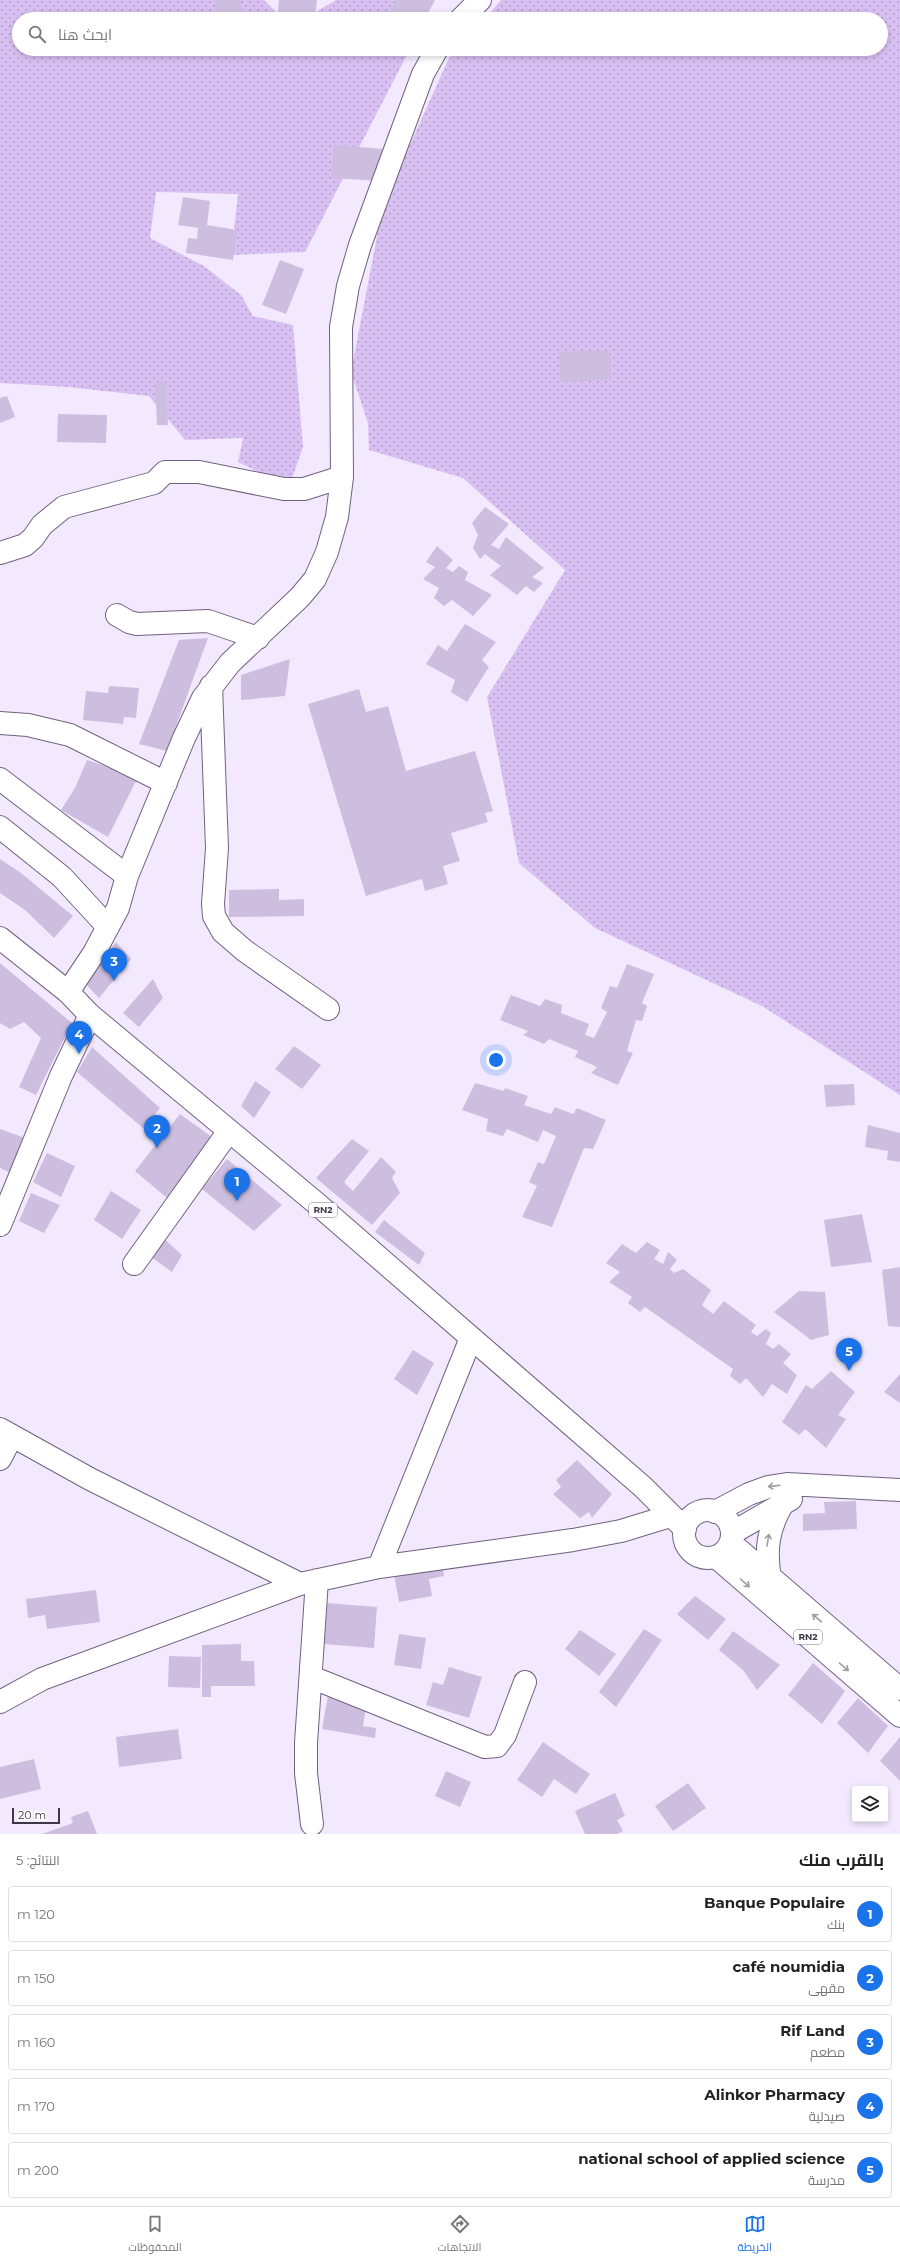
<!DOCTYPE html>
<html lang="ar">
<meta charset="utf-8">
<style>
:root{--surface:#fff;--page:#f6f6f6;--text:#222;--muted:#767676;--line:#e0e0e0;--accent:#1a73e8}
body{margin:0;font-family:Montserrat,Cairo,sans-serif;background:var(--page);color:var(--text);direction:rtl}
.controls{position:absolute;right:12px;bottom:12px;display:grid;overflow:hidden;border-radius:4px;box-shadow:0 2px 6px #0003}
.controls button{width:36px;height:36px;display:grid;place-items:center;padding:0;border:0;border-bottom:1px solid var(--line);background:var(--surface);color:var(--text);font:20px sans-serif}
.scale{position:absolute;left:12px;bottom:10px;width:48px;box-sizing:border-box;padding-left:4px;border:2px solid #3d3744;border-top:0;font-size:11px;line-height:14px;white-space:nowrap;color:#3d3744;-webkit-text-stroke:3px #fff;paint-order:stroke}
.you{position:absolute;left:496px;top:1060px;width:14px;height:14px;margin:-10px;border:3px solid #fff;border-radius:50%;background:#1a73e8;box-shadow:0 0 0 6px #1a73e833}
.badge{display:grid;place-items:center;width:26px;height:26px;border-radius:50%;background:var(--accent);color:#fff;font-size:13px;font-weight:700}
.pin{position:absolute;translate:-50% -33px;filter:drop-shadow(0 1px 2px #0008)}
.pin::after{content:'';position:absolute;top:21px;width:14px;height:12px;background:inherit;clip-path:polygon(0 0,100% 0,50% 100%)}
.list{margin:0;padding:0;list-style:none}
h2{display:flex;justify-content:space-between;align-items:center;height:52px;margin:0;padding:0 16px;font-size:17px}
h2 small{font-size:13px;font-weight:400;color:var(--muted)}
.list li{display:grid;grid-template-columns:26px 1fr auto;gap:12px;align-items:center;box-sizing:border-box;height:56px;margin:0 8px 8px;padding:0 8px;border:1px solid var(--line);border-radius:4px}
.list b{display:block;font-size:15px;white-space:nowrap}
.list p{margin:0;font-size:13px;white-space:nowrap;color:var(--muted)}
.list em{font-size:13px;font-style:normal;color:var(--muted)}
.icon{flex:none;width:22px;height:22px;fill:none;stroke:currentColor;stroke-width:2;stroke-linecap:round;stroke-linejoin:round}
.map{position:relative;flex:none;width:900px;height:1834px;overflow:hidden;direction:ltr}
.search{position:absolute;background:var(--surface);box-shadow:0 2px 6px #0003;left:12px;right:12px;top:12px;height:44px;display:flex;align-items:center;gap:10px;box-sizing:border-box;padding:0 14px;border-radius:22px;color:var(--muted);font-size:15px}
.sheet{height:372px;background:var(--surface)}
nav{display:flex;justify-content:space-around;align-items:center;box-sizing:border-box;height:56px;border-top:1px solid var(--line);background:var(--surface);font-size:11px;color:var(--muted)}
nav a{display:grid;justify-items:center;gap:2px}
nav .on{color:var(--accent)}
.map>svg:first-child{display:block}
</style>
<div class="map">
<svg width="900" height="1834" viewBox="0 0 900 1834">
<defs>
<pattern id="grass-dots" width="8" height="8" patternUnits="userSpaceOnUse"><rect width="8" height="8" fill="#d9c0f3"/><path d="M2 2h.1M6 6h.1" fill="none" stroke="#b19dc6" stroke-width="1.8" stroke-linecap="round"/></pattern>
</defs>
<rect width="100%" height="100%" fill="#f3e9fe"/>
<path fill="url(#grass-dots)" d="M 0,0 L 264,0 L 283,19 L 19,19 L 19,49 L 410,49 L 305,252 L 231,255 L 238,194 L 156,192 L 150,238 L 204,266 L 241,295 L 253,316 L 293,325 L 303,447 L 289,487 L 238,462 L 243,438 L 185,440 L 149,396 L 68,387 L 0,383 Z
M 336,0 L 422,0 L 422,19 L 304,19 Z
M 501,0 L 900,0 L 900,1095 L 762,1006 L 595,928 L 519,863 L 487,697 L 565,570 L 463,478 L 369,450 L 368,423 L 351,372 L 383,205 L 448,60 L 458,49 L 881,49 L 881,19 L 485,19 Z"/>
<path fill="#cdbedf" d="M 214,0 L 240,0 L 244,19 L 218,19 Z
M 279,0 L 317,0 L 315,16 L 278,12 Z
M 396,0 L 435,0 L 425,19 L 408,19 L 391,10 Z
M 334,145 L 384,149 L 382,181 L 331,178 Z
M 183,197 L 210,201 L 207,225 L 237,230 L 233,260 L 186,253 L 188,238 L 197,239 L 198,228 L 178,225 Z
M 280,260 L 304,269 L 286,314 L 262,305 Z
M 610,350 L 611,380 L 560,382 L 559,352 Z
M 166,381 L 168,425 L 157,425 L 155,382 Z
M 7,396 L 15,417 L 0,423 L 0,398 Z
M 58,414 L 107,415 L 106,443 L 57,442 Z
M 485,507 L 509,524 L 491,545 L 499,549 L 506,537 L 544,568 L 532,577 L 543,583 L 534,592 L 526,586 L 517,595 L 490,575 L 501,566 L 485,554 L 480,559 L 473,548 L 478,535 L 472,523 Z
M 437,546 L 453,560 L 446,568 L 453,572 L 459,566 L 468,572 L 465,580 L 492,595 L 473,616 L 452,600 L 444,606 L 434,598 L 439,588 L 423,579 L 435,567 L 426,562 Z
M 465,624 L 496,642 L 482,660 L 489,667 L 467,702 L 451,692 L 455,680 L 426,664 L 438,645 L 447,651 Z
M 208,638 L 167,751 L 139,744 L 179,640 Z
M 290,659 L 285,696 L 241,700 L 241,675 Z
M 109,686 L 139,688 L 136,718 L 124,717 L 123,724 L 83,720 L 86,691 L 108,693 Z
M 359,689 L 366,712 L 388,706 L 406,771 L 475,751 L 493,811 L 485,813 L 488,822 L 451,833 L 460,861 L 443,866 L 448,884 L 425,891 L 422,879 L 366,896 L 308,704 Z
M 87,760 L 138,777 L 108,837 L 61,810 L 75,788 Z
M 0,859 L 21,873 L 73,916 L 54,938 L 25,910 L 0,893 Z
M 279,889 L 279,900 L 304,899 L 304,916 L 229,917 L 229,890 Z
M 116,942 L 131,959 L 99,998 L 84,982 Z
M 0,963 L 72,1023 L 36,1095 L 19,1087 L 41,1038 L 24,1022 L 10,1029 L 0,1023 Z
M 627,964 L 654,974 L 642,1003 L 647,1006 L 642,1021 L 636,1020 L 627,1051 L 633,1053 L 618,1085 L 591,1073 L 597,1067 L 575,1057 L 578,1051 L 549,1039 L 544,1044 L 523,1035 L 528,1031 L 500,1020 L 511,995 L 540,1006 L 545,999 L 562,1005 L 561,1013 L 589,1024 L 585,1035 L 594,1038 L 607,1012 L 601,1008 L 610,986 L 617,988 Z
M 153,979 L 163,998 L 139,1027 L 123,1013 Z
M 294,1046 L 321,1065 L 302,1089 L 275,1069 Z
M 92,1047 L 160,1108 L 144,1129 L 77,1072 Z
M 255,1081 L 271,1092 L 254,1118 L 241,1106 Z
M 475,1083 L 504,1091 L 505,1088 L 528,1096 L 524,1105 L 551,1114 L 555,1107 L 573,1114 L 577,1108 L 606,1120 L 593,1149 L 584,1148 L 552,1227 L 522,1217 L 537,1186 L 529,1182 L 538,1162 L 544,1164 L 556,1136 L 543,1130 L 538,1142 L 507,1129 L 503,1136 L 486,1131 L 488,1119 L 462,1110 Z
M 854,1084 L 855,1105 L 826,1107 L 824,1085 Z
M 180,1114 L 212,1137 L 167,1198 L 135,1171 Z
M 868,1125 L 900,1133 L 900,1162 L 887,1160 L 888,1151 L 865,1147 Z
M 0,1129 L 28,1139 L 15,1175 L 0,1168 Z
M 352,1139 L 369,1151 L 344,1182 L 353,1191 L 381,1157 L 396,1172 L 392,1178 L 400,1193 L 372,1225 L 316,1178 Z
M 47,1153 L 75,1166 L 61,1197 L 33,1182 Z
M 227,1159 L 282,1205 L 254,1231 L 202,1189 Z
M 111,1191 L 141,1210 L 122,1239 L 94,1220 Z
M 31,1193 L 60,1205 L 44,1233 L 19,1221 Z
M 862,1214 L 872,1262 L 831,1267 L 824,1220 Z
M 384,1220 L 425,1253 L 419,1265 L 375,1232 Z
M 161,1236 L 182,1255 L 172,1272 L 147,1254 Z
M 647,1242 L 660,1250 L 654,1259 L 663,1264 L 668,1252 L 677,1260 L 670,1269 L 674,1273 L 683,1269 L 711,1290 L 702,1305 L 713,1314 L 724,1301 L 756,1325 L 751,1332 L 757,1336 L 766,1329 L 771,1333 L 766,1344 L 773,1349 L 779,1344 L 791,1354 L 783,1363 L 797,1375 L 787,1394 L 772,1384 L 763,1397 L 746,1378 L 740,1384 L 730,1376 L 733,1369 L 645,1307 L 640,1312 L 628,1303 L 632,1297 L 609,1282 L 620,1272 L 606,1263 L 622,1244 L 636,1253 Z
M 900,1267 L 900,1327 L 888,1326 L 882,1270 Z
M 799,1291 L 825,1292 L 829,1335 L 811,1340 L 774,1312 Z
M 413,1350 L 434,1363 L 417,1395 L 394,1379 Z
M 831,1371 L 855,1392 L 838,1415 L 846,1419 L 826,1448 L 805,1429 L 799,1435 L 782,1422 L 806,1385 L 812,1389 Z
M 900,1374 L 900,1403 L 884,1392 Z
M 577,1460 L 612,1494 L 592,1518 L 589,1512 L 580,1518 L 553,1494 L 561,1487 L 556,1480 Z
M 856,1501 L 857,1529 L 803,1531 L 803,1514 L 825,1513 L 824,1502 Z
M 441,1559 L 444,1576 L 429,1579 L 432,1596 L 399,1602 L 393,1569 Z
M 96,1590 L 100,1622 L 47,1629 L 45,1615 L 28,1618 L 26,1599 Z
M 695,1596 L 726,1619 L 708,1640 L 677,1614 Z
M 327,1603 L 377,1607 L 374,1648 L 324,1644 Z
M 644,1629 L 662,1640 L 616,1707 L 599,1692 Z
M 580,1630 L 616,1654 L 599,1676 L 565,1649 Z
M 733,1631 L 780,1665 L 757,1690 L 743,1670 L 719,1650 Z
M 399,1634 L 426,1638 L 421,1669 L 394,1665 Z
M 241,1644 L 241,1661 L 254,1661 L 255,1686 L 211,1686 L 211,1697 L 202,1697 L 202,1645 Z
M 169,1656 L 201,1657 L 200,1688 L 168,1687 Z
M 813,1663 L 845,1691 L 822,1724 L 788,1695 Z
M 449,1667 L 482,1677 L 469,1718 L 426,1705 L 433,1682 L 443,1685 Z
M 328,1695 L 367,1702 L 363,1726 L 376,1728 L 375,1738 L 322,1729 Z
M 858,1698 L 888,1726 L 868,1753 L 837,1723 Z
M 178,1729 L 182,1759 L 119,1767 L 116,1737 Z
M 900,1737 L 900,1781 L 880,1761 Z
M 543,1742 L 590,1774 L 576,1794 L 554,1779 L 542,1797 L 517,1780 Z
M 34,1759 L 41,1789 L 0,1799 L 0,1767 Z
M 446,1771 L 471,1782 L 460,1807 L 435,1796 Z
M 688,1783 L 706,1808 L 673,1831 L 655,1806 Z
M 615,1793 L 625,1816 L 617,1820 L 623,1831 L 617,1834 L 585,1834 L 575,1811 Z
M 88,1811 L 97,1834 L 42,1834 L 73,1823 L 71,1817 Z"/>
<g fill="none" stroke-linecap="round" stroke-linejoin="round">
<defs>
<path id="minor" d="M 461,19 L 480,0
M 0,553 L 25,545 L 33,538 L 42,525 L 64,507 L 154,483 L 165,472 L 199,472 L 284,489 L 304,489 L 342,477
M 117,615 L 129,622 L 137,624 L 208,621 L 258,638
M 211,686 L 217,848 L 213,904 L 214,916 L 223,932 L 245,951 L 328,1009
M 0,723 L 28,725 L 70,735 L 166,783
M 0,779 L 127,876
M 0,827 L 62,877 L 108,927
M 68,992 L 94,953 L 118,908 L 127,876 L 184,738 L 203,698 L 230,663 L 300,597 L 315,579 L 327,552 L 337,517 L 342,477 L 341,327 L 348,286 L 360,245 L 423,74 L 437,49
M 0,1225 L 61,1076 L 90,1015
M 134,1264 L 229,1131
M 0,1429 L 90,1479 L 300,1584
M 0,1459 L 12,1436
M 715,1512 L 749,1494 L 768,1487 L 787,1484 L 900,1490
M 732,1533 L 791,1499
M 379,1567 L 471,1338
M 311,1677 L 485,1747 L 497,1746 L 505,1735 L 525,1682
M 0,1702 L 42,1679 L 300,1584 L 379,1567 L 573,1540 L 621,1531 L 670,1516
M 312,1824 L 306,1773 L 306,1743 L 317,1580"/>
<path id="highway" d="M 0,938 L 68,992 L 90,1015 L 316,1203 L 643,1487 L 685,1529
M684 1534a24 24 0 1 1 48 0a24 24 0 1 1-48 0Z
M 731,1543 L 900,1689
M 716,1557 L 900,1716
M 770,1578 C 765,1550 768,1529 782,1505"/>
</defs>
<use href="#minor" stroke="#70617f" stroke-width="24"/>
<use href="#highway" stroke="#70617f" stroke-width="24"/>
<use href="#minor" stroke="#fff" stroke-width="22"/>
<use href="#highway" stroke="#fff" stroke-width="22"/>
</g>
<defs><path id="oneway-shaft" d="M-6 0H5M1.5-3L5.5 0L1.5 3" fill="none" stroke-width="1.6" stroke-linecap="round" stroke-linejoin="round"/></defs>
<g stroke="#9e9ba2">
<use href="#oneway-shaft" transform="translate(774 1486) rotate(173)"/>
<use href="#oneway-shaft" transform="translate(768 1540) rotate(-81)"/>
<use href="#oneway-shaft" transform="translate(745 1583) rotate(42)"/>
<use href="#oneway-shaft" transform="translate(817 1618) rotate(-140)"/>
<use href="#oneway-shaft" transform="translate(844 1667) rotate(40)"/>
</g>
<g text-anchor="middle" stroke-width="3" stroke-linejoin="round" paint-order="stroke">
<g fill="#fff" stroke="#77737c" stroke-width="1">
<rect x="309" y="1203" width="28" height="14" rx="3"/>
<rect x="794" y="1630" width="28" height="14" rx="3"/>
</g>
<g font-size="9" font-weight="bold" fill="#3d3744">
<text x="323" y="1213">RN2</text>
<text x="808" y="1640">RN2</text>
</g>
</g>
</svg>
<div class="controls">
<button><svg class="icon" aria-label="layers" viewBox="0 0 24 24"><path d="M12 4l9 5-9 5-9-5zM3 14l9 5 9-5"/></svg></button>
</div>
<div class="scale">20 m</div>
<div class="you"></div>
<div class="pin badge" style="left:237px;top:1201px">1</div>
<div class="pin badge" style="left:157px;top:1148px">2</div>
<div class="pin badge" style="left:114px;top:981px">3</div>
<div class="pin badge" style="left:79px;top:1054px">4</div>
<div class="pin badge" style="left:849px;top:1371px">5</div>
<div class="search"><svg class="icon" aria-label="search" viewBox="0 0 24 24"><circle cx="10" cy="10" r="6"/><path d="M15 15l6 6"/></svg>ابحث هنا</div>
</div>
<section class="sheet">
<h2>بالقرب منك<small>النتائج: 5</small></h2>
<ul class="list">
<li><span class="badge">1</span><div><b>Banque Populaire</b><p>بنك</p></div><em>120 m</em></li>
<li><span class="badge">2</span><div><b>café noumidia</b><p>مقهى</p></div><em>150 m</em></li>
<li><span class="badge">3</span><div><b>Rif Land</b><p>مطعم</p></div><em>160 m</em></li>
<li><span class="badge">4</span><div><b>Alinkor Pharmacy</b><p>صيدلية</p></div><em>170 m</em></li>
<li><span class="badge">5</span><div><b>national school of applied science</b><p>مدرسة</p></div><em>200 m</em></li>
</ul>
</section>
<nav>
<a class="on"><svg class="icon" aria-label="map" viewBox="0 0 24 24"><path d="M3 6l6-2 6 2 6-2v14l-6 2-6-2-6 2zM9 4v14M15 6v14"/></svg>الخريطة</a>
<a><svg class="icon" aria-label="directions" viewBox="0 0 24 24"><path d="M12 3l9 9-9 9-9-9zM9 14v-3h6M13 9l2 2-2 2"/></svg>الاتجاهات</a>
<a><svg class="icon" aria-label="saved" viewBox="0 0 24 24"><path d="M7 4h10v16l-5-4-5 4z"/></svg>المحفوظات</a>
</nav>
